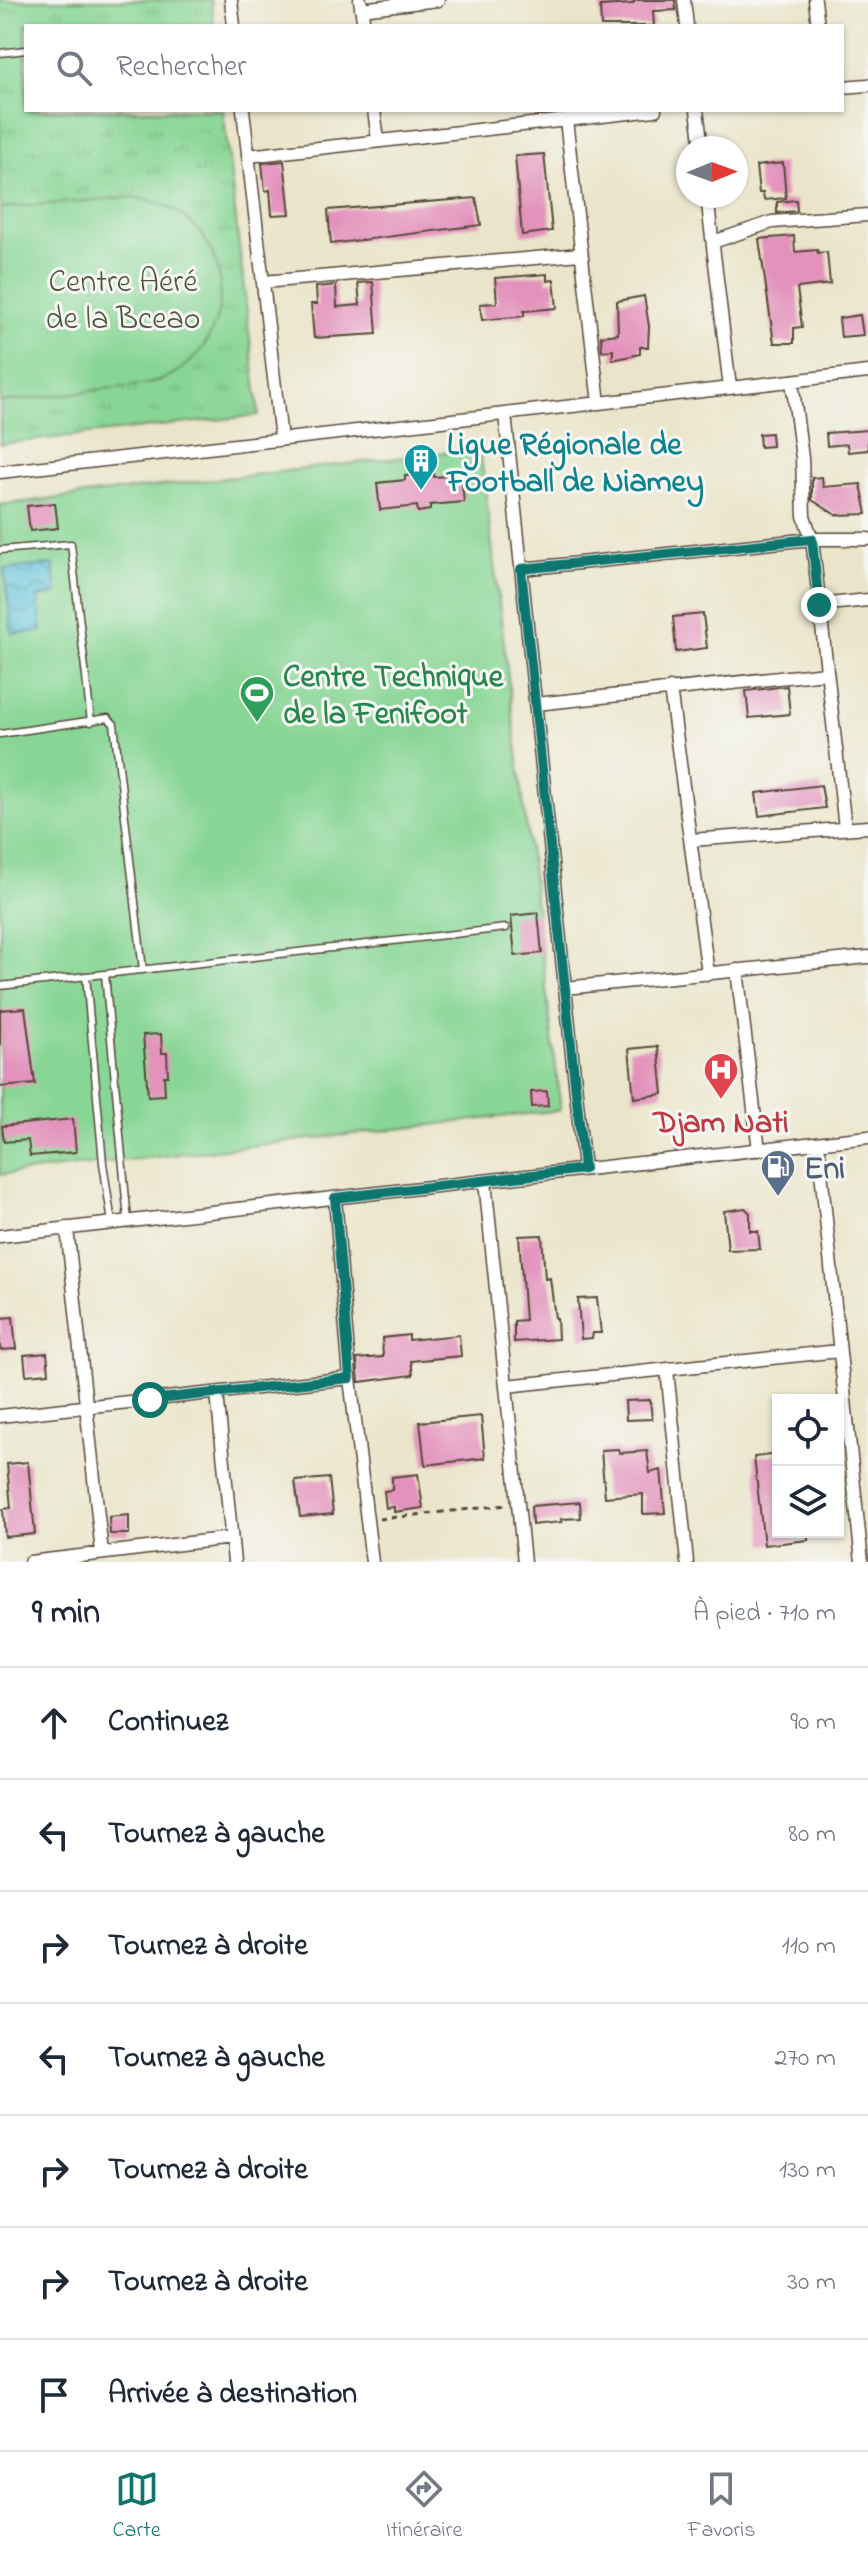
<!DOCTYPE html>
<html lang="fr">
<meta charset="utf-8">
<style>
:root{--surface:#fff;--page:#f6f6f7;--text:#1f2937;--muted:#747a83;--line:#e0e1e3;--accent:#0f766e}
body{margin:0;font-family:"Indie Flower",sans-serif;background:var(--page);color:var(--text)}
.controls{position:absolute;right:24px;bottom:24px;display:grid;overflow:hidden;border-radius:0px;box-shadow:0 2px 6px #0004}
.controls button{width:72px;height:72px;display:grid;place-items:center;padding:0;border:0;border-bottom:2px solid var(--line);background:var(--surface);color:var(--text);font:40px sans-serif}
.compass{position:absolute;left:676px;top:136px;width:72px;height:72px;border-radius:50%;background:var(--surface);box-shadow:0 2px 6px #0004;rotate:89deg}
.stop{position:absolute;width:24px;height:24px;margin:-18px;border:6px solid #0f766e;border-radius:50%;background:#fff}
.stop.end{background:#0f766e;border-color:#fff;box-shadow:0 2px 8px #0008}
.list{margin:0;padding:0;list-style:none}
h2{display:flex;justify-content:space-between;align-items:center;height:104px;margin:0;padding:0 32px;font-size:34px}
h2 small{font-size:26px;font-weight:400;color:var(--muted)}
.list li{display:grid;grid-template-columns:52px 1fr auto;gap:24px;align-items:center;box-sizing:border-box;height:112px;padding:0 32px;border-top:2px solid var(--line)}
.list b{display:block;font-size:30px;white-space:nowrap}
.list em{font-size:26px;font-style:normal;color:var(--muted)}
.icon{flex:none;width:44px;height:44px;fill:none;stroke:currentColor;stroke-width:2;stroke-linecap:round;stroke-linejoin:round}
.map{position:relative;flex:none;width:868px;height:1562px;overflow:hidden}
.search{position:absolute;background:var(--surface);box-shadow:0 2px 6px #0004;left:24px;right:24px;top:24px;height:88px;display:flex;align-items:center;gap:20px;box-sizing:border-box;padding:0 28px;border-radius:0px;color:var(--muted);font-size:30px}
.sheet{height:888px;background:var(--surface)}
nav{display:flex;justify-content:space-around;align-items:center;box-sizing:border-box;height:112px;border-top:2px solid var(--line);background:var(--surface);font-size:22px;color:var(--muted)}
nav a{display:grid;justify-items:center;gap:4px}
nav .on{color:var(--accent)}
.map>svg:first-child{display:block}
</style>
<div class="map">
<svg width="868" height="1562" viewBox="0 0 868 1562">
<defs>
<pattern id="park-tufts" width="24" height="20" patternUnits="userSpaceOnUse" patternTransform="scale(2)"><rect width="24" height="20" fill="#88d695"/><path d="M3 7l-1-3M5 7V3M7 7l1-3M15 17l-1-3M17 17v-4M19 17l1-3" fill="none" stroke="#76b880"/></pattern>
<pattern id="water-waves" width="16" height="10" patternUnits="userSpaceOnUse" patternTransform="scale(2)"><rect width="16" height="10" fill="#5cc2d9"/><path d="M0 5q4-4 8 0t8 0" fill="none" stroke="#4d9eaf"/></pattern>
</defs>
<rect width="100%" height="100%" fill="#f6f6f2"/>
<filter id="ink" filterUnits="userSpaceOnUse"><feTurbulence type="fractalNoise" baseFrequency=".0125" numOctaves="2"/><feDisplacementMap in="SourceGraphic" scale="16" xChannelSelector="R" yChannelSelector="G"/><feConvolveMatrix kernelMatrix="1 2 1 2 8 2 1 2 1" color-interpolation-filters="sRGB"/></filter>
<filter id="wash" filterUnits="userSpaceOnUse"><feTurbulence type="fractalNoise" baseFrequency=".006" numOctaves="4" result="noise"/><feDisplacementMap in="SourceGraphic" scale="32" xChannelSelector="R" yChannelSelector="G"/><feGaussianBlur stdDeviation="1.8" result="paint"/><feColorMatrix in="noise" values="0 0 0 0 0 0 0 0 0 0 0 0 0 0 0 0 0 1.4 0 .05"/><feComposite in="paint" operator="in"/></filter>
<g filter="url(#wash)">
<rect width="100%" height="100%" fill="#eae5ca"/>
<path fill="url(#park-tufts)" stroke="#62805a" stroke-width="2" d="M 0,0 L 211,0 L 214,26 L 26,26 L 26,110 L 223,110 L 259,415 L 0,444 Z"/>
<path fill="#88d695" stroke="#62805a" stroke-width="2" d="M 133,197 C 152,200 169,205 184,217 C 238,258 230,345 170,376 C 150,387 126,386 104,389 C 69,394 35,398 0,402 L 0,208 Z
M 480,448 L 561,1110 L 0,1175 L 0,505 Z"/>
<path fill="url(#water-waves)" stroke="#4c767c" stroke-width="2" d="M 53,564 L 57,594 L 38,597 L 42,631 L 12,634 L 4,569 Z"/>
<g id="blocks">
<path fill="#e392bc" d="M 636,0 L 675,0 L 676,10 L 653,11 L 654,26 L 601,26 L 600,6 L 632,4 Z
M 544,154 L 552,231 L 522,235 L 515,156 Z
M 284,161 L 290,214 L 272,215 L 270,190 L 265,191 L 262,163 Z
M 783,163 L 786,198 L 764,200 L 763,193 L 759,193 L 756,166 Z
M 476,198 L 481,225 L 331,244 L 328,210 Z
M 796,200 L 797,211 L 777,213 L 777,202 Z
M 794,236 L 795,252 L 817,250 L 818,253 L 827,252 L 830,284 L 797,288 L 802,327 L 794,328 L 794,343 L 774,343 L 759,239 Z
M 547,274 L 547,281 L 554,280 L 557,308 L 524,311 L 524,316 L 482,320 L 480,304 L 497,303 L 495,278 Z
M 373,282 L 377,334 L 314,338 L 311,304 L 317,304 L 316,287 L 336,285 L 337,307 L 360,305 L 358,283 Z
M 644,296 L 649,326 L 648,347 L 640,347 L 640,354 L 613,360 L 613,350 L 602,351 L 601,336 L 618,334 L 617,301 Z
M 860,315 L 863,335 L 841,337 L 839,318 Z
M 868,430 L 868,450 L 848,452 L 847,444 L 827,446 L 826,433 Z
M 771,433 L 772,446 L 760,447 L 759,434 Z
M 434,473 L 434,477 L 461,475 L 464,502 L 430,505 L 430,510 L 418,512 L 417,506 L 380,510 L 377,483 L 405,480 L 405,476 Z
M 822,477 L 823,487 L 861,484 L 867,514 L 836,515 L 812,500 L 812,478 Z
M 55,503 L 58,528 L 30,531 L 27,506 Z
M 703,614 L 707,648 L 676,652 L 673,617 Z
M 787,686 L 790,714 L 749,718 L 746,691 Z
M 821,785 L 825,808 L 759,816 L 756,793 Z
M 538,913 L 542,953 L 515,956 L 511,916 Z
M 25,1008 L 35,1084 L 0,1087 L 0,1010 Z
M 161,1034 L 162,1053 L 167,1053 L 168,1076 L 164,1076 L 165,1095 L 148,1096 L 143,1035 Z
M 658,1046 L 663,1094 L 634,1098 L 629,1049 Z
M 547,1091 L 548,1106 L 532,1107 L 531,1092 Z
M 73,1119 L 76,1152 L 30,1156 L 28,1140 L 4,1142 L 2,1126 Z
M 745,1208 L 750,1213 L 750,1231 L 758,1231 L 760,1249 L 728,1250 L 724,1211 Z
M 542,1235 L 545,1279 L 550,1278 L 555,1318 L 557,1318 L 558,1339 L 514,1342 L 514,1321 L 525,1320 L 519,1236 Z
M 597,1298 L 601,1333 L 593,1333 L 592,1338 L 581,1339 L 578,1299 Z
M 13,1317 L 16,1349 L 0,1350 L 0,1318 Z
M 409,1335 L 409,1340 L 459,1335 L 461,1356 L 411,1361 L 413,1375 L 359,1382 L 357,1359 L 383,1357 L 382,1338 Z
M 47,1353 L 49,1373 L 26,1375 L 24,1355 Z
M 650,1400 L 652,1419 L 626,1420 L 625,1401 Z
M 481,1416 L 485,1458 L 425,1465 L 420,1422 Z
M 618,1449 L 620,1453 L 647,1451 L 650,1473 L 661,1470 L 665,1513 L 643,1514 L 643,1494 L 605,1497 L 601,1450 Z
M 778,1454 L 778,1532 L 808,1532 L 808,1540 L 764,1545 L 754,1457 Z
M 28,1462 L 35,1534 L 5,1537 L 3,1509 L 11,1508 L 7,1464 Z
M 418,1474 L 423,1508 L 394,1512 L 394,1507 L 386,1508 L 384,1491 L 392,1490 L 392,1477 Z
M 329,1478 L 333,1514 L 300,1517 L 295,1481 Z
M 580,1502 L 581,1518 L 561,1519 L 562,1522 L 532,1525 L 531,1506 Z
M 129,1515 L 129,1534 L 110,1534 L 109,1517 Z"/>
</g>
</g>
<g filter="url(#ink)">
<use href="#blocks" fill-opacity="0" stroke="#554638" stroke-width="2"/>
<g fill="none" stroke-linecap="round" stroke-linejoin="round">
<defs>
<path id="lane" d="M 0,53 L 26,50
M 0,550 L 71,544 L 91,722
M 0,734 L 108,718 L 114,724 L 143,970
M 105,974 L 128,1221
M 86,976 L 103,1163 L 112,1223
M 0,986 L 506,928"/>
<path id="street" d="M 231,0 L 234,26
M 360,0 L 364,26
M 684,0 L 687,26
M 815,0 L 818,26
M 361,9 L 438,0
M 842,87 L 868,85
M 243,110 L 281,439
M 374,110 L 378,140
M 697,110 L 702,148
M 566,120 L 599,403
M 248,156 L 655,110
M 707,196 L 730,388
M 713,242 L 772,222 L 868,215
M 263,282 L 580,254
M 792,381 L 802,458 L 804,516 L 812,539 L 845,828
M 505,414 L 584,1169
M 0,472 L 868,372
M 521,569 L 812,539 L 868,539
M 819,605 L 868,600
M 670,688 L 708,974
M 536,704 L 826,673
M 691,840 L 868,827
M 737,970 L 759,1150
M 565,988 L 868,957
M 818,1143 L 862,1562
M 485,1181 L 524,1562
M 335,1198 L 350,1378 L 372,1562
M 67,1228 L 102,1553
M 0,1236 L 868,1137
M 667,1370 L 687,1562
M 506,1386 L 839,1351
M 217,1393 L 234,1562
M 0,1416 L 350,1378
M 30,1562 L 231,1538"/>
</defs>
<use href="#lane" stroke="#554638" stroke-width="9"/>
<use href="#street" stroke="#554638" stroke-width="15"/>
<path stroke="#554638" stroke-width="3" stroke-dasharray="6 6" stroke-linecap="butt" d="M 379,1519 L 507,1505"/>
<use href="#lane" stroke="#fff" stroke-width="6"/>
<use href="#street" stroke="#fff" stroke-width="12"/>
</g>
</g>
<g fill="none" stroke-linecap="round" stroke-linejoin="round" filter="url(#ink)">
<path stroke="#0f766e" stroke-width="10" d="M 150,1400 L 350,1378 L 335,1198 L 584,1169 L 521,569 L 812,539 L 819,605"/>
</g>
<defs>
<symbol id="building-pin" viewBox="-11 -11 22 30"><path d="M0 17L-7.5 6A9.5 9.5 0 1 1 7.5 6Z" fill="#0f9aa8" stroke="#f6f6f2"/><path d="M-4-6H4V6H1V3H-1V6H-4ZM-2.5-4.3h1.7v1.8h-1.7ZM.8-4.3h1.7v1.8H.8ZM-2.5-1h1.7V.8h-1.7ZM.8-1h1.7V.8H.8Z" fill="#fff"/></symbol>
<symbol id="stadium-pin" viewBox="-11 -11 22 30"><path d="M0 17L-7.5 6A9.5 9.5 0 1 1 7.5 6Z" fill="#2e9e5b" stroke="#f6f6f2"/><path d="M0-5a6.5 5 0 1 0 0 10a6.5 5 0 1 0 0-10ZM-3.5-1.8h7v3.6h-7Z" fill="#fff"/></symbol>
<symbol id="hospital-pin" viewBox="-11 -11 22 30"><path d="M0 17L-7.5 6A9.5 9.5 0 1 1 7.5 6Z" fill="#e0444e" stroke="#f6f6f2"/><path d="M-5-5h3v3.5h4V-5h3V5h-3V1.5h-4V5h-3Z" fill="#fff"/></symbol>
<symbol id="fuel-pin" viewBox="-11 -11 22 30"><path d="M0 17L-7.5 6A9.5 9.5 0 1 1 7.5 6Z" fill="#5c6f8a" stroke="#f6f6f2"/><path d="M-5.5-6h7V0h2V4h1.3V-2.5L3-4.5l.8-.8L6-3V5H2.5V1h-1V6h-7ZM-4.2-4.7v3.2H.2V-4.7Z" fill="#fff"/></symbol>
</defs>
<g fill-rule="evenodd">
<use href="#building-pin" x="401" y="441" width="40" height="54"/>
<use href="#stadium-pin" x="237" y="673" width="40" height="54"/>
<use href="#hospital-pin" x="701" y="1050" width="40" height="54"/>
<use href="#fuel-pin" x="758" y="1147" width="40" height="54"/>
</g>
<g text-anchor="middle" stroke-width="6" stroke-linejoin="round" paint-order="stroke">
<g font-size="32" fill="#4e553c" stroke="#f6f6f2">
<text x="123" y="291">Centre Aéré<tspan x="123" dy="37">de la Bceao</tspan></text>
</g>
<g font-size="32" font-weight="bold" fill="#0d838f" stroke="#f6f6f2" text-anchor="start">
<text x="447" y="454">Ligue Régionale de<tspan x="447" dy="37">Football de Niamey</tspan></text>
</g>
<g font-size="32" font-weight="bold" fill="#27864d" stroke="#f6f6f2" text-anchor="start">
<text x="283" y="686">Centre Technique<tspan x="283" dy="37">de la Fenifoot</tspan></text>
</g>
<g font-size="32" font-weight="bold" fill="#be3a42" stroke="#f6f6f2">
<text x="721" y="1132">Djam Nati</text>
</g>
<g font-size="32" font-weight="bold" fill="#4e5e75" stroke="#f6f6f2" text-anchor="start">
<text x="804" y="1178">Eni</text>
</g>
</g>
</svg>
<div class="controls">
<button><svg class="icon" aria-label="locate" viewBox="0 0 24 24"><circle cx="12" cy="12" r="6"/><path d="M12 2v4M12 18v4M2 12h4M18 12h4"/></svg></button>
<button><svg class="icon" aria-label="layers" viewBox="0 0 24 24"><path d="M12 4l9 5-9 5-9-5zM3 14l9 5 9-5"/></svg></button>
</div>
<svg class="compass" viewBox="-18 -18 36 36"><path d="M0-13l5 13h-10z" fill="#e53935"/><path d="M0 13l5-13h-10z" fill="#747a83"/></svg>
<div class="stop" style="left:150px;top:1400px"></div>
<div class="stop end" style="left:819px;top:605px"></div>
<div class="search"><svg class="icon" aria-label="search" viewBox="0 0 24 24"><circle cx="10" cy="10" r="6"/><path d="M15 15l6 6"/></svg>Rechercher</div>
</div>
<section class="sheet">
<h2>9 min<small>À pied · 710 m</small></h2>
<ul class="list">
<li><svg class="icon" aria-label="ahead" viewBox="0 0 24 24"><path d="M12 20V5M6 11l6-6 6 6"/></svg><div><b>Continuez</b></div><em>90 m</em></li>
<li><svg class="icon" aria-label="left" viewBox="0 0 24 24"><path d="M17 20v-9H6M10 6l-5 5 5 5"/></svg><div><b>Tournez à gauche</b></div><em>80 m</em></li>
<li><svg class="icon" aria-label="right" viewBox="0 0 24 24"><path d="M7 20v-9h11M14 6l5 5-5 5"/></svg><div><b>Tournez à droite</b></div><em>110 m</em></li>
<li><svg class="icon" aria-label="left" viewBox="0 0 24 24"><path d="M17 20v-9H6M10 6l-5 5 5 5"/></svg><div><b>Tournez à gauche</b></div><em>270 m</em></li>
<li><svg class="icon" aria-label="right" viewBox="0 0 24 24"><path d="M7 20v-9h11M14 6l5 5-5 5"/></svg><div><b>Tournez à droite</b></div><em>130 m</em></li>
<li><svg class="icon" aria-label="right" viewBox="0 0 24 24"><path d="M7 20v-9h11M14 6l5 5-5 5"/></svg><div><b>Tournez à droite</b></div><em>30 m</em></li>
<li><svg class="icon" aria-label="arrive" viewBox="0 0 24 24"><path d="M6 21V4h12l-3 4 3 4H6"/></svg><div><b>Arrivée à destination</b></div></li>
</ul>
</section>
<nav>
<a class="on"><svg class="icon" aria-label="map" viewBox="0 0 24 24"><path d="M3 6l6-2 6 2 6-2v14l-6 2-6-2-6 2zM9 4v14M15 6v14"/></svg>Carte</a>
<a><svg class="icon" aria-label="directions" viewBox="0 0 24 24"><path d="M12 3l9 9-9 9-9-9zM9 14v-3h6M13 9l2 2-2 2"/></svg>Itinéraire</a>
<a><svg class="icon" aria-label="saved" viewBox="0 0 24 24"><path d="M7 4h10v16l-5-4-5 4z"/></svg>Favoris</a>
</nav>
